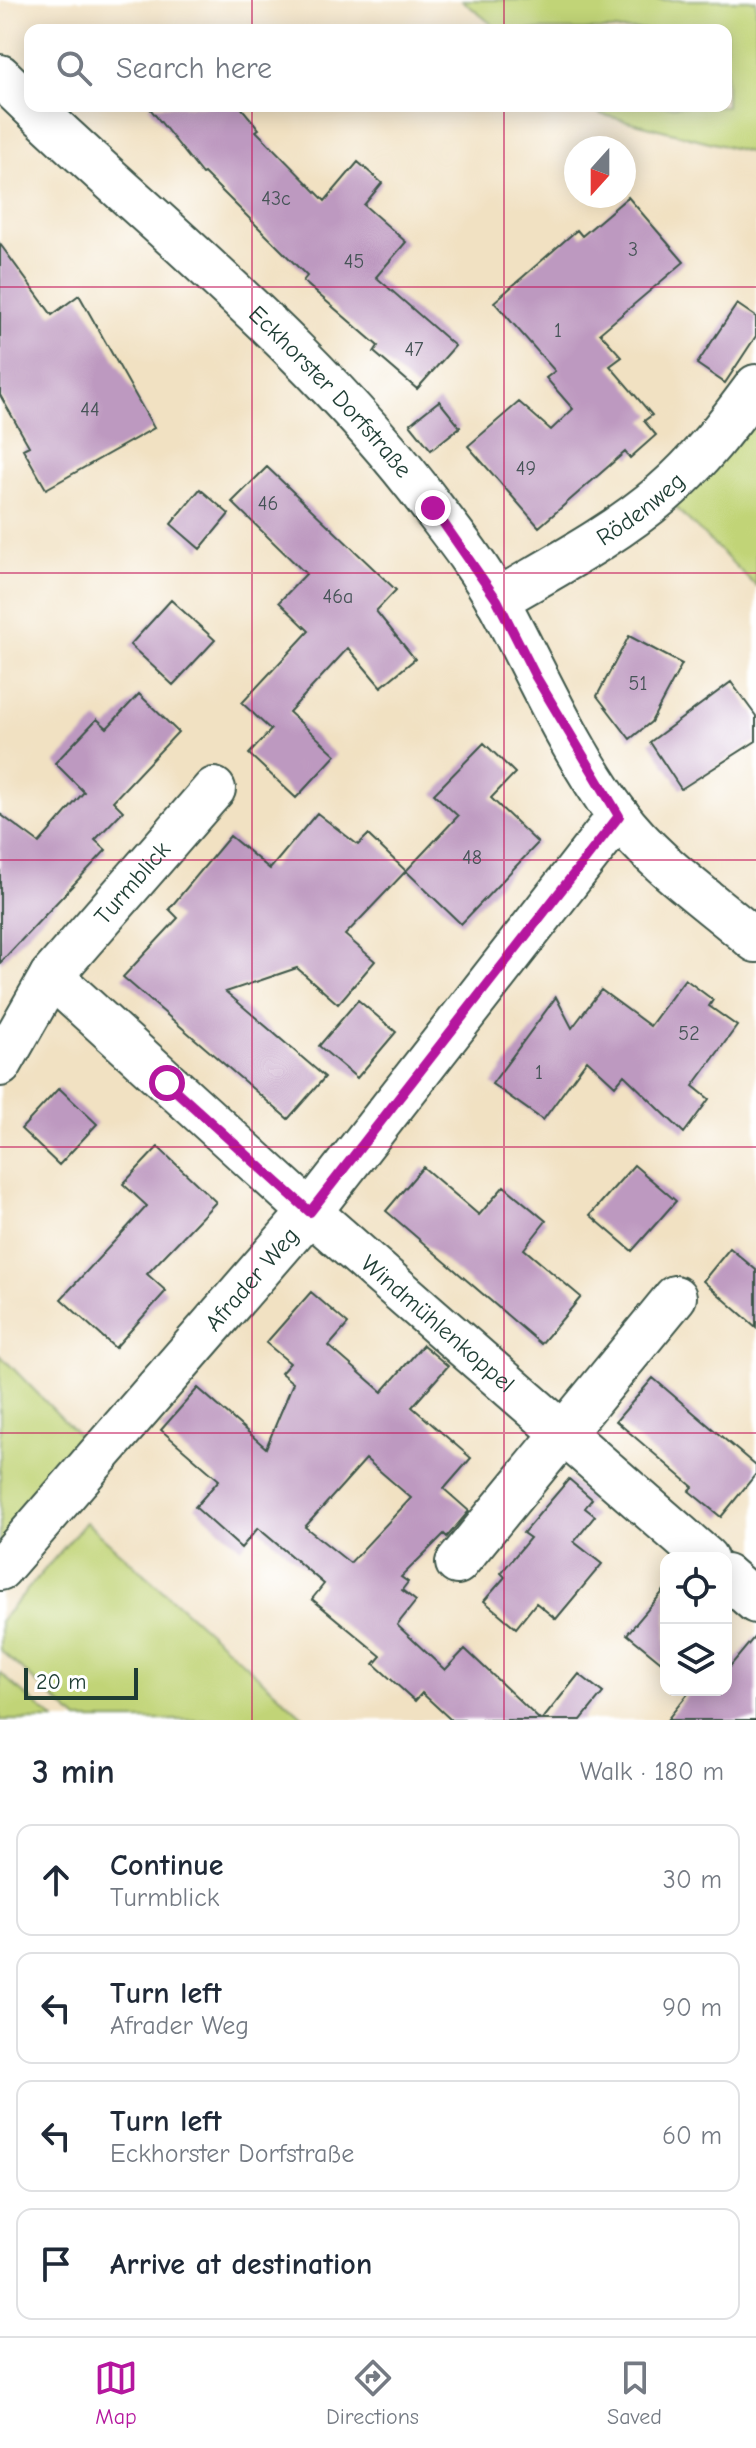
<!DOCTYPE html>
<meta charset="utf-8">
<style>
:root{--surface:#fff;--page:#f6f6f7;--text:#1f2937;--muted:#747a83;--line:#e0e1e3;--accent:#b5179e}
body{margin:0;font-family:"Comic Neue",sans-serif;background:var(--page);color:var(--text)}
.controls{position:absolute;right:24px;bottom:24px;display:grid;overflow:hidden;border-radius:16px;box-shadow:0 4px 20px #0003}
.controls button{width:72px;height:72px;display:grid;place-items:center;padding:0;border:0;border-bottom:2px solid var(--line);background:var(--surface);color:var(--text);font:40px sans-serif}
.compass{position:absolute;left:564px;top:136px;width:72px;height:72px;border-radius:50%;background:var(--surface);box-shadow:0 4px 20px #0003;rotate:201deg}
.scale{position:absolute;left:24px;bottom:20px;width:114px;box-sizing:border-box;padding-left:8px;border:4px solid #1f3d34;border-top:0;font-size:22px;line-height:28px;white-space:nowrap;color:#1f3d34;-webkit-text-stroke:6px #fff;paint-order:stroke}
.stop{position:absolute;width:24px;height:24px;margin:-18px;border:6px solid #b5179e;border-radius:50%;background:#fff}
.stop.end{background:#b5179e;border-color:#fff;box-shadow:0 2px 8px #0008}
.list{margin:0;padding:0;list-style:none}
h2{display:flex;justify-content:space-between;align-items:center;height:104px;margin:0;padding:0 32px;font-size:34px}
h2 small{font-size:26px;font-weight:400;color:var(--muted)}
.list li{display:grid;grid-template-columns:52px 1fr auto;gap:24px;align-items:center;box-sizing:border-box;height:112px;margin:0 16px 16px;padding:0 16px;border:2px solid var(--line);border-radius:16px}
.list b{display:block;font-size:30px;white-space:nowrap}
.list p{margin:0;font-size:26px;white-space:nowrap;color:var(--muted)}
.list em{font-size:26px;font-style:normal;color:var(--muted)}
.icon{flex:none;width:44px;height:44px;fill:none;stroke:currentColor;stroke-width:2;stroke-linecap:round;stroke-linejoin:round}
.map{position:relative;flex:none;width:756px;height:1720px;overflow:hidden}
.search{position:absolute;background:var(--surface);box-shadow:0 4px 20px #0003;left:24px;right:24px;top:24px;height:88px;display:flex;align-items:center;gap:20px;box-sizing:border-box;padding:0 28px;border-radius:16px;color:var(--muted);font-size:30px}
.sheet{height:616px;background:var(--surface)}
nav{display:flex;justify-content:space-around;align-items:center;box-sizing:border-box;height:112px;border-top:2px solid var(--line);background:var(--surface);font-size:22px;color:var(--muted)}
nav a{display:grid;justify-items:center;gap:4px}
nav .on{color:var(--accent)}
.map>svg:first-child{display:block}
</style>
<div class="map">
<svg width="756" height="1720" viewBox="0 0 756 1720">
<rect width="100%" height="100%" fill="#fff"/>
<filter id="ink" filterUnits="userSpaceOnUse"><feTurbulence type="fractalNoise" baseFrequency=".0125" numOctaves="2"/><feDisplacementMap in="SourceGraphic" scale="16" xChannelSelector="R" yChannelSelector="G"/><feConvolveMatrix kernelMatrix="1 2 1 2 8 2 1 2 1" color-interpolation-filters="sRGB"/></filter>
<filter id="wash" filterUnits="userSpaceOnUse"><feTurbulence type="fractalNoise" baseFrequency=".006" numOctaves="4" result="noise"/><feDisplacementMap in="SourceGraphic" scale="32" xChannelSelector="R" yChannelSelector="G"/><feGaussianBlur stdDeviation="1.8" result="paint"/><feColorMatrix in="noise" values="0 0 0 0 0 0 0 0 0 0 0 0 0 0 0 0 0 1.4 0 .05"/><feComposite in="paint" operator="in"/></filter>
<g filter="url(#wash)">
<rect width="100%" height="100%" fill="#f1e1c2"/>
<path fill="#c1d477" stroke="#708856" stroke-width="2" d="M 462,0 L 756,0 L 756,154 L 600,114 L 591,106 L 726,106 L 726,30 L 499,30 Z
M 756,397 L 756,586 L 673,505 Z
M 0,1355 L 90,1447 L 0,1569 Z
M 86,1522 L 307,1720 L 78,1720 L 0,1650 L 0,1621 Z
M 0,1673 L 54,1720 L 0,1720 Z"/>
<g id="blocks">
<path fill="#bd99c0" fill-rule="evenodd" d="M 148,106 L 240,106 L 259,129 L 256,131 L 325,201 L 358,162 L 382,183 L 364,205 L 406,242 L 376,277 L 455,346 L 417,389 L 374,352 L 378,346 L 303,281 L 307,276 L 204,173 L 202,174 Z
M 628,197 L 684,262 L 600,333 L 622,357 L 610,366 L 652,415 L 644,421 L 656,435 L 630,458 L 625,452 L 539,527 L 468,446 L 519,402 L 551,430 L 573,409 L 546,378 L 555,371 L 494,302 L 577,230 L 582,236 Z
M 0,244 L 52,315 L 79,295 L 154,428 L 46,489 L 23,449 L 29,446 L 0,395 Z
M 737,304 L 756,317 L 756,336 L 725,383 L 697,364 Z
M 439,401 L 460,427 L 431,450 L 410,424 Z
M 267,467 L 396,590 L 376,611 L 415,659 L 381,687 L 348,648 L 289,712 L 336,755 L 296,798 L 249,754 L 271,730 L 242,703 L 309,631 L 279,602 L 306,574 L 232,502 Z
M 200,489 L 229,514 L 200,549 L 171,524 Z
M 171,600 L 215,640 L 173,685 L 130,645 Z
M 629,636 L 682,664 L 651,722 L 630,739 L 597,696 Z
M 731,682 L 756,716 L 756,741 L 681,789 L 650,742 Z
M 139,694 L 178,732 L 113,801 L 123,811 L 95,840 L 106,850 L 0,963 L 0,814 L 39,843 L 84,792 L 55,763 L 97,719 L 107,728 Z
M 484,743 L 515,773 L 491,798 L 538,843 L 461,924 L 406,871 L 458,816 L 434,794 Z
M 317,813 L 358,845 L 368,835 L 406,871 L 345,935 L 375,961 L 338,1004 L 297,968 L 226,992 L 325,1077 L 288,1119 L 123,977 L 178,918 L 169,909 L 230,836 L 270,869 Z
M 685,979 L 713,1000 L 709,1006 L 737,1026 L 693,1086 L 709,1099 L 684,1133 L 624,1075 L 615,1086 L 587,1060 L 543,1120 L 492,1084 L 556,997 L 572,1028 L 601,990 L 650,1026 Z
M 358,1000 L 396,1032 L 357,1078 L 319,1046 Z
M 59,1088 L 97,1124 L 59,1165 L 21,1129 Z
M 158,1147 L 216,1202 L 147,1274 L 166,1291 L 115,1348 L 61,1299 L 147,1206 L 123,1184 Z
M 634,1165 L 676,1201 L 632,1251 L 590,1215 Z
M 423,1167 L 479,1215 L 504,1186 L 546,1221 L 524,1249 L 581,1297 L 541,1344 L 386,1211 Z
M 730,1248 L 756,1270 L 756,1327 L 703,1281 Z
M 311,1292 L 348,1324 L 329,1346 L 382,1392 L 423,1345 L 448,1366 L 412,1407 L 471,1458 L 444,1489 L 469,1511 L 447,1537 L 444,1534 L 401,1577 L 408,1582 L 402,1590 L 416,1601 L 397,1625 L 445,1670 L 465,1649 L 540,1720 L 451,1720 L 422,1693 L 415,1701 L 374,1664 L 381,1656 L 312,1599 L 324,1584 L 258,1528 L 241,1548 L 195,1507 L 219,1480 L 161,1430 L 198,1388 L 266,1448 L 293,1383 L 281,1373 L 290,1363 L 266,1343 ZM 366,1459 L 411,1498 L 350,1563 L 305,1527 Z
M 653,1378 L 756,1466 L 756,1474 L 721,1517 L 689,1491 L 693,1487 L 616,1421 Z
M 569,1479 L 592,1499 L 585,1508 L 595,1516 L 574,1542 L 602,1564 L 556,1619 L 536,1603 L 516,1628 L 484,1601 L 505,1577 L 501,1573 L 530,1538 L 523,1533 Z
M 666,1588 L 666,1666 L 627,1634 Z
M 756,1635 L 756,1720 L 667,1720 L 691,1690 L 726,1690 L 726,1671 Z
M 579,1674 L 603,1693 L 581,1720 L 542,1720 Z"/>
</g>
</g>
<g filter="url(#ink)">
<use href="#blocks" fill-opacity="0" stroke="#3e5649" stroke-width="2"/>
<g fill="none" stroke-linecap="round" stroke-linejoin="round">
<defs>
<g id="street">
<path d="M 0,76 L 30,105"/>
<path id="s1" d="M 31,106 C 168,236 320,356 433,508 C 456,538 481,570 499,603 C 537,674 569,749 617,814 C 653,863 710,901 756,941"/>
<path id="s2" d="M 497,600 C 553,567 613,536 663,493 C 699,462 728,424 756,386"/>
<path id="s3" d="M 51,976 L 310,1212 L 706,1558"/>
<path id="s4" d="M 0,1065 L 51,976 L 214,789"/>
<path d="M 457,1563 L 675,1297"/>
<path id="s5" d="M 0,1569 L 310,1212 L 619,816"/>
<path d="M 726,1576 L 756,1602"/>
</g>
</defs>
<use href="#street" stroke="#3e5649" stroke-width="46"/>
<use href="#street" stroke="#fff" stroke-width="42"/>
</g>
</g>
<g fill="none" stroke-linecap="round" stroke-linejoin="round" filter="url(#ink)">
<path stroke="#b5179e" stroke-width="10" d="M 167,1083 L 310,1212 L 619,816 L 536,677 L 497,600 L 433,508"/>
</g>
<path fill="none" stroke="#c2185b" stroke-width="2" stroke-opacity="0.55" d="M 252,0 L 252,30M 504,0 L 504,30M 252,106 L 252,1720M 504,106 L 504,1720M 0,287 L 756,287M 0,573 L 756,573M 0,860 L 756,860M 0,1147 L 756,1147M 0,1433 L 756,1433"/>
<g text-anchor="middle" stroke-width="7" stroke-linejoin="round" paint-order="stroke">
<g font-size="20" fill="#465457">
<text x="276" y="205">43c</text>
<text x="633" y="256">3</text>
<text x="354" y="268">45</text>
<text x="558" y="337">1</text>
<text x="414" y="356">47</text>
<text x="90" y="416">44</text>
<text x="526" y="475">49</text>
<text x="268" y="510">46</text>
<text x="338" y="603">46a</text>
<text x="638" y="690">51</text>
<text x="472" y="864">48</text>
<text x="689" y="1040">52</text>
<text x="539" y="1079">1</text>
</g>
<g font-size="24" fill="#1f3d34" stroke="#fff">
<text dy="8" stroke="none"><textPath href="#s1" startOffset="414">Eckhorster Dorfstraße</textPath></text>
<text dy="8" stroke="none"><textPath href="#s2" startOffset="170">Rödenweg</textPath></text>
<text dy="8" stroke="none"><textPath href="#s4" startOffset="226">Turmblick</textPath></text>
<text dy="8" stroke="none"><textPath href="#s5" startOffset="384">Afrader Weg</textPath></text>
<text dy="8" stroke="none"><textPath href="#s3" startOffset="520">Windmühlenkoppel</textPath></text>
</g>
</g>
</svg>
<div class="controls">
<button><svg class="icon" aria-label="locate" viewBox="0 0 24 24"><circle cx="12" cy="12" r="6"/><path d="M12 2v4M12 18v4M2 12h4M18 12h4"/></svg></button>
<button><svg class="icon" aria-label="layers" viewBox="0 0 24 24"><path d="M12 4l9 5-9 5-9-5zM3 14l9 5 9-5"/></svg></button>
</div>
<svg class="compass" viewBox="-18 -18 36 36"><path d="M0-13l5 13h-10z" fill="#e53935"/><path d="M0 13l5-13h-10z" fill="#747a83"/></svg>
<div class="scale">20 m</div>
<div class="stop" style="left:167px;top:1083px"></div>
<div class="stop end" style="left:433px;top:508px"></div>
<div class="search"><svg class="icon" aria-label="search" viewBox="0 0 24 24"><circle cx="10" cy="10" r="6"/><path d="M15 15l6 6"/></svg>Search here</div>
</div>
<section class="sheet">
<h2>3 min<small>Walk · 180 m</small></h2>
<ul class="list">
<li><svg class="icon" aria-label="ahead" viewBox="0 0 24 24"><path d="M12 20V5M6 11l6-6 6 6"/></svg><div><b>Continue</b><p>Turmblick</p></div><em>30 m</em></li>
<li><svg class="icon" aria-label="left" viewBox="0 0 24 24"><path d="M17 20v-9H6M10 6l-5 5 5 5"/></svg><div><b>Turn left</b><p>Afrader Weg</p></div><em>90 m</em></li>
<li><svg class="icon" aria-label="left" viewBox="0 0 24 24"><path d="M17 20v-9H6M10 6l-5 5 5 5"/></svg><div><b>Turn left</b><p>Eckhorster Dorfstraße</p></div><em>60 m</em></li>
<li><svg class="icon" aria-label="arrive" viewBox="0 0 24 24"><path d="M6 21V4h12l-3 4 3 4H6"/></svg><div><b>Arrive at destination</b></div></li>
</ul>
</section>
<nav>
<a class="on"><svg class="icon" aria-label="map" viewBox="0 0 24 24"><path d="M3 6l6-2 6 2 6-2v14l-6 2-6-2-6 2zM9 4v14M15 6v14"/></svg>Map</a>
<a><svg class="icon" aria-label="directions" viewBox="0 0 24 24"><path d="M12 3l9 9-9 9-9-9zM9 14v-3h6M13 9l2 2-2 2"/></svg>Directions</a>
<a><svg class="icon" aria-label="saved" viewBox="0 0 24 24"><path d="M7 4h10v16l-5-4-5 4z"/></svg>Saved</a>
</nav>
